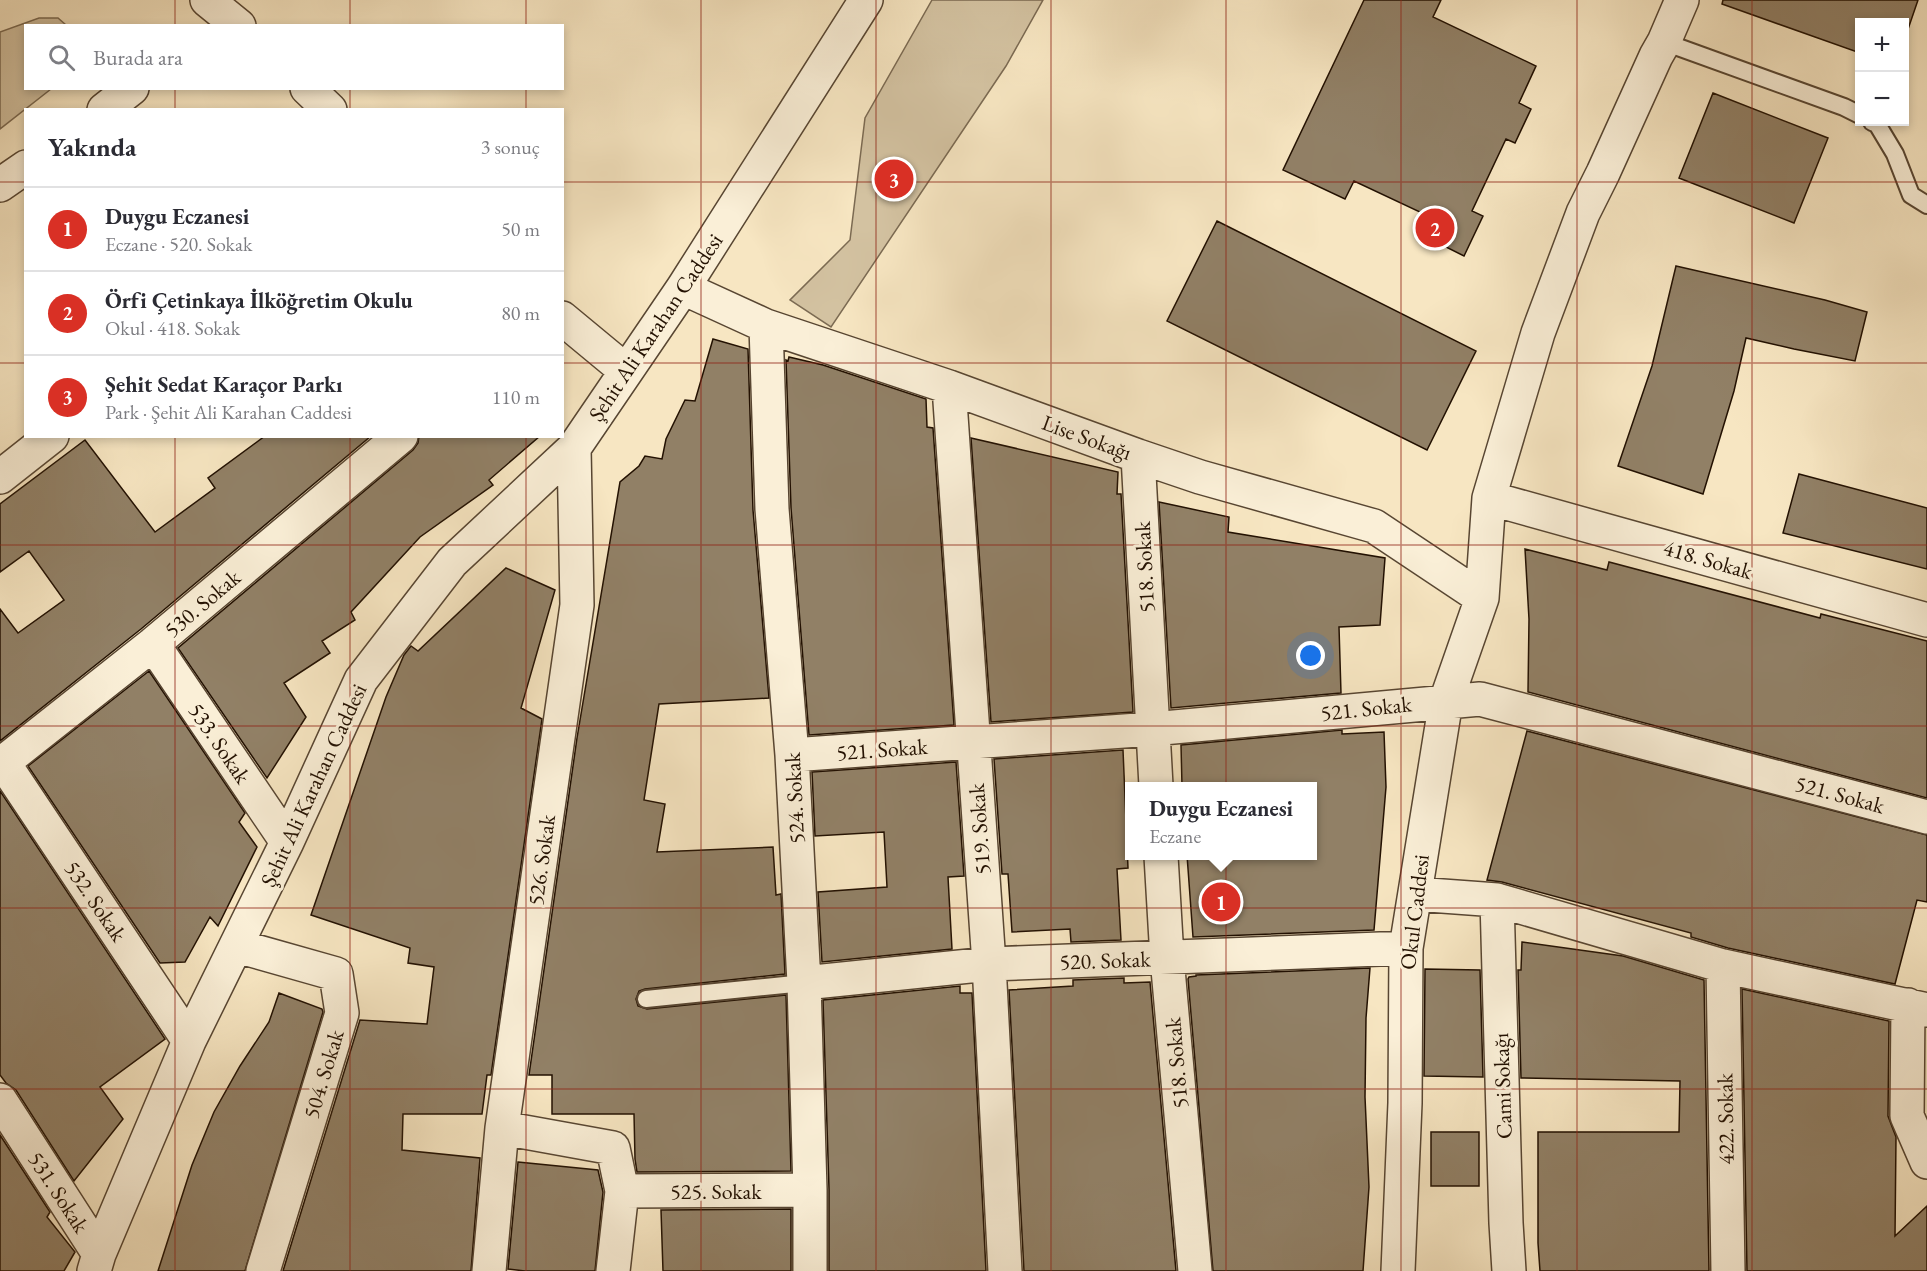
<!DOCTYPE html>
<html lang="tr">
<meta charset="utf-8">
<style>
:root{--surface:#fff;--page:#f2f2f3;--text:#2b2b33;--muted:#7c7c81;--line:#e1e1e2;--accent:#d93025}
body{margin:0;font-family:"EB Garamond",serif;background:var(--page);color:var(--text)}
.controls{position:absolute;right:18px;top:18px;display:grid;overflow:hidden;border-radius:0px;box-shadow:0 3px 9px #0003}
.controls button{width:54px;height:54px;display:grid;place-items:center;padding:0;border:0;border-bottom:2px solid var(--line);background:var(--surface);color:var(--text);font:30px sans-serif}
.you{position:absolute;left:1311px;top:656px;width:21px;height:21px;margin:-15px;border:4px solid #fff;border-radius:50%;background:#1a73e8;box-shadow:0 0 0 9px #1a73e833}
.badge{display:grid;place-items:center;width:39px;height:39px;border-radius:50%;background:var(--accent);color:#fff;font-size:20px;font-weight:700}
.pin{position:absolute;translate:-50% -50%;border:3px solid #fff;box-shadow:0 2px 6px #0006}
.popup{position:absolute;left:1125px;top:782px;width:192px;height:78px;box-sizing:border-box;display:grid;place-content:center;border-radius:0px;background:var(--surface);filter:drop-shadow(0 2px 4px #0005);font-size:20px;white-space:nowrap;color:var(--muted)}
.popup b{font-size:22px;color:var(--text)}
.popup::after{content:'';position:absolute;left:50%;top:100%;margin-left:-12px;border:12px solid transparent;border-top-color:var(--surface)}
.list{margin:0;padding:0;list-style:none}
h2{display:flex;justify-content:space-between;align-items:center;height:78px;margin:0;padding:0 24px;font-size:26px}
h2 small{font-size:20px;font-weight:400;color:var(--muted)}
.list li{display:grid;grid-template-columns:39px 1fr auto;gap:18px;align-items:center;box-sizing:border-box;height:84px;padding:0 24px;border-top:2px solid var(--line)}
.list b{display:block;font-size:22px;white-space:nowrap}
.list p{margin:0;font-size:20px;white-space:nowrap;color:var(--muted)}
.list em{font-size:20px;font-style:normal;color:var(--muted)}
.icon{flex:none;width:33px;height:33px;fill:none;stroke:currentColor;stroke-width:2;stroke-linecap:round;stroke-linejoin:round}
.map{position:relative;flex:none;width:1927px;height:1271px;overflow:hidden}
.search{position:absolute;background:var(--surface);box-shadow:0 3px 9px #0003;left:24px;top:24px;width:540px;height:66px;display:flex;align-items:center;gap:15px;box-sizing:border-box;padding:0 21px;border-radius:0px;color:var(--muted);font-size:22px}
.panel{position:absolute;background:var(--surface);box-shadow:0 3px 9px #0003;left:24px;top:108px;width:540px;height:330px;border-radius:0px}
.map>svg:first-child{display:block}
</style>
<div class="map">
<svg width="1927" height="1271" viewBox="0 0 1927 1271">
<rect width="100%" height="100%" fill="#f7e6c2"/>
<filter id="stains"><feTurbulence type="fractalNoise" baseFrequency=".00333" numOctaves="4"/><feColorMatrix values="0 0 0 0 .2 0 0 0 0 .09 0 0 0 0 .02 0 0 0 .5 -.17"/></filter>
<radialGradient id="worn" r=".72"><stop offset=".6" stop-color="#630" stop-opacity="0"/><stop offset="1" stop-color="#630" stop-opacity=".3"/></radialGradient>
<path fill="#d3c2a1" stroke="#7b6a52" stroke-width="1.5" d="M 932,0 L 1043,0 L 1006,66 L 831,327 L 790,300 L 850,240 L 865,118 Z
M 39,18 L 58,18 L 66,25 L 26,26 L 26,88 L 51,89 L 0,129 L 0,32 Z"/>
<path fill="#918066" stroke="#231102" stroke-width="1.5" d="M 1364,0 L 1441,0 L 1433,17 L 1536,66 L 1519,103 L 1531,109 L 1515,143 L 1506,139 L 1472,211 L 1483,216 L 1464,256 L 1426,237 L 1435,219 L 1354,181 L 1345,199 L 1283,170 Z
M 1723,0 L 1918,0 L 1905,38 L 1905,22 L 1860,22 L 1860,53 L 1722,4 Z
M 1713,93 L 1828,138 L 1794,223 L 1679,178 Z
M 1217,221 L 1476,351 L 1427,450 L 1167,321 Z
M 1676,266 L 1825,300 L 1867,312 L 1855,361 L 1794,349 L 1746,338 L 1734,391 L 1703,494 L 1618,466 L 1652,366 Z
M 713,339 L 748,349 L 753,510 L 769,698 L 659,704 L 644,800 L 665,804 L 657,852 L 773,847 L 776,895 L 781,894 L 785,974 L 645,989 L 639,991 L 636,999 L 638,1006 L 647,1009 L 786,995 L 791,1171 L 637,1172 L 635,1159 L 634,1114 L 552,1114 L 552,1075 L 529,1075 L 577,738 L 620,482 L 639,466 L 645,456 L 662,459 L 666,439 L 685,400 L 695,401 Z
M 789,357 L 823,365 L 926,399 L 927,427 L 933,428 L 954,725 L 809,735 L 791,508 L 786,360 L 788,361 Z
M 265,436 L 371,436 L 141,629 L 0,741 L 0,609 L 18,633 L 64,600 L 29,551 L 0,572 L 0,504 L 85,440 L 155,532 L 215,488 L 208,478 Z
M 419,436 L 540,436 L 489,480 L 493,485 L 420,537 L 351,612 L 355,620 L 322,641 L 330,653 L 284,683 L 306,717 L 267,778 L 178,648 L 413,450 L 418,443 Z
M 971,438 L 1118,472 L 1117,494 L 1121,494 L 1133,712 L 991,722 Z
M 1799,474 L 1927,508 L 1927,569 L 1783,533 Z
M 1159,502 L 1229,517 L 1228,532 L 1385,558 L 1380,625 L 1339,627 L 1341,693 L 1171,708 Z
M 1525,549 L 1607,570 L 1609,562 L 1820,618 L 1821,614 L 1927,641 L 1927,798 L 1528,692 L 1529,619 Z
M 506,568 L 555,590 L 521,708 L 542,719 L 491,1075 L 487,1075 L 482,1114 L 403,1114 L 402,1150 L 480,1158 L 471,1271 L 283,1271 L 360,1020 L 427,1024 L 434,967 L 408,963 L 410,948 L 311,915 L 386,697 L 404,655 L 411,646 L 418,651 Z
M 149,671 L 245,813 L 239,822 L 257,847 L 218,926 L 210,917 L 185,962 L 160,963 L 28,766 Z
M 1342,730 L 1342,734 L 1384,732 L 1386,787 L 1374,930 L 1193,937 L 1187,855 L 1312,855 L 1312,786 L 1182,786 L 1181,745 Z
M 1527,731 L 1927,835 L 1927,902 L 1917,900 L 1895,984 L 1728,948 L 1691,937 L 1691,933 L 1502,882 L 1487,880 Z
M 1123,750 L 1128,868 L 1117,869 L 1121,940 L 1071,942 L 1070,929 L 1012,932 L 1008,874 L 1002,874 L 994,759 Z
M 956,762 L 964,876 L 948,877 L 952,949 L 822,962 L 818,892 L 887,887 L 884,832 L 815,836 L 812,772 Z
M 0,791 L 165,1039 L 100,1087 L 123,1119 L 74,1181 L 16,1090 L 6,1083 L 0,1075 Z
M 1522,942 L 1623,956 L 1704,980 L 1709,1271 L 1540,1271 L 1538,1243 L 1538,1132 L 1679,1132 L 1680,1081 L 1521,1078 L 1518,970 L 1521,970 Z
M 1370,968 L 1366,1018 L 1365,1097 L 1369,1187 L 1363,1271 L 1213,1271 L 1188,979 L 1189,977 L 1196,976 L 1196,975 Z
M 1425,969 L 1480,970 L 1483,1077 L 1424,1076 Z
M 1124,978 L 1124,983 L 1150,982 L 1176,1271 L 1024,1271 L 1009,990 L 1073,986 L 1073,980 Z
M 960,986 L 960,993 L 972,993 L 986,1271 L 829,1271 L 829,1189 L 823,1000 Z
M 1742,989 L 1889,1021 L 1888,1116 L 1896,1137 L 1895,1236 L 1927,1206 L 1927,1271 L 1747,1271 Z
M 279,993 L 322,1009 L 323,1012 L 245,1271 L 158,1271 L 192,1165 L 214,1112 L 240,1066 L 269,1022 Z
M 1431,1132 L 1479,1132 L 1479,1186 L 1431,1186 Z
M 0,1135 L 50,1212 L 47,1217 L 75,1252 L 64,1271 L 0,1271 Z
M 518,1162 L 598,1170 L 603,1192 L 595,1271 L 525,1271 L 508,1269 Z
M 791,1209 L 791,1271 L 663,1271 L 661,1210 Z"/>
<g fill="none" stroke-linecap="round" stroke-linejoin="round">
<defs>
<path id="service" d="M 1664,42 L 1844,107 L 1860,115
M 1872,122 L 1877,124 L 1895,154 L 1911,195 L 1927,205
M 646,999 L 804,983"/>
<path id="minor" d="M 207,0 L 239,26
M 307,88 L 330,110
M 104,110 L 132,88
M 0,185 L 26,167
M 683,288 L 766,326 L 949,387 L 1138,456 L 1200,477 L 1374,526 L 1482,598
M 562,318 L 626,371
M 766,326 L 772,509 L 792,755 L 804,983 L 810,1190 L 810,1271
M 949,387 L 989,964 L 1005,1271
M 1138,456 L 1156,786
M 0,477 L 52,436
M 1489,498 L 1927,620
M 153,644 L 287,842
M 792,755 L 1152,729 L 1480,699 L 1927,817
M 3,762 L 189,1041
M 0,765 L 153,644 L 401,436
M 1161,856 L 1167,958 L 1195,1271
M 1415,894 L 1497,900 L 1723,966 L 1927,1010
M 1497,900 L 1506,1223 L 1509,1271
M 237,946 L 336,974 L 342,1013 L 263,1271
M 1723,966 L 1728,1271
M 804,983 L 989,964 L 1406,948
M 1908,1005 L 1907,1116 L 1927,1162
M 0,1100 L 99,1254
M 502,1128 L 613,1148 L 622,1191 L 613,1271
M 622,1191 L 810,1190
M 94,1271 L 99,1254 L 189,1041 L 287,842 L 361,680 L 452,562 L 574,448 L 683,288 L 866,0
M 489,1271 L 502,1128 L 577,605 L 574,448
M 1398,1271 L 1405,1103 L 1406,948 L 1446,701 L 1482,598 L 1489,498 L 1538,333 L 1583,213 L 1603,173 L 1656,56 L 1664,42 L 1682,0"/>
</defs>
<use href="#service" stroke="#584632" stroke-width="20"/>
<use href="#minor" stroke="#584632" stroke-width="36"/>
<use href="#service" stroke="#faefd7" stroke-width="16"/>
<use href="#minor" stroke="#faefd7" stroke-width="33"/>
</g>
<path fill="none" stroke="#8f2418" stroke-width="1.5" stroke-opacity="0.55" d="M 175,0 L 175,26M 350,0 L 350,26M 526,0 L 526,26M 701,0 L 701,1271M 876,0 L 876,1271M 1051,0 L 1051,1271M 1226,0 L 1226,1271M 1401,0 L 1401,1271M 1577,0 L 1577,1271M 1752,0 L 1752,1271M 175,88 L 175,110M 350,88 L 350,110M 526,88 L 526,110M 0,182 L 26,182M 562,182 L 1927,182M 0,363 L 26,363M 562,363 L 1927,363M 175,436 L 175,1271M 350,436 L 350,1271M 526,436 L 526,1271M 0,545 L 1927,545M 0,726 L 1927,726M 0,908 L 1927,908M 0,1089 L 1927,1089"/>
<g text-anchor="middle" stroke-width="6" stroke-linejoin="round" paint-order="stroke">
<g font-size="22" fill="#231102" stroke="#faefd7">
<text transform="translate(655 327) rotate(-56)" y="8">Şehit Ali Karahan Caddesi</text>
<text transform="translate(1087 437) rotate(20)" y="8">Lise Sokağı</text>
<text transform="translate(1708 559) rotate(16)" y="8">418. Sokak</text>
<text transform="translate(1144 567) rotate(-93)" y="8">518. Sokak</text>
<text transform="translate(202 603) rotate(-40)" y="8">530. Sokak</text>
<text transform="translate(1366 708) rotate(-6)" y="8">521. Sokak</text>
<text transform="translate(220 743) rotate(56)" y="8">533. Sokak</text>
<text transform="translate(882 749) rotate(-4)" y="8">521. Sokak</text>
<text transform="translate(313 785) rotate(-65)" y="8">Şehit Ali Karahan Caddesi</text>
<text transform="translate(1840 794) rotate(15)" y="8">521. Sokak</text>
<text transform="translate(794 798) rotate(-93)" y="8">524. Sokak</text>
<text transform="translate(979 829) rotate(-94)" y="8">519. Sokak</text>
<text transform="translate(541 860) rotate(-82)" y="8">526. Sokak</text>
<text transform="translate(96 901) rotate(56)" y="8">532. Sokak</text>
<text transform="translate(1414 912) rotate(-83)" y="8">Okul Caddesi</text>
<text transform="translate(1105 960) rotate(-2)" y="8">520. Sokak</text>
<text transform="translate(1176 1063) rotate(-95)" y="8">518. Sokak</text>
<text transform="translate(323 1074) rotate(-73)" y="8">504. Sokak</text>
<text transform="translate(1502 1086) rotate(-92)" y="8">Cami Sokağı</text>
<text transform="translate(1725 1119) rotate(-91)" y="8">422. Sokak</text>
<text x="716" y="1199">525. Sokak</text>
<text transform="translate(59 1192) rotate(57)" y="8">531. Sokak</text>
</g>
</g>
<rect width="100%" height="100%" filter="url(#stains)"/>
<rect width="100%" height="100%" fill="url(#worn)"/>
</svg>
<div class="controls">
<button>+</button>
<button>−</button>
</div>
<div class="you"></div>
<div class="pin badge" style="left:1221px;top:902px">1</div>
<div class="popup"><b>Duygu Eczanesi</b>Eczane</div>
<div class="pin badge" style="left:1435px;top:228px">2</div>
<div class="pin badge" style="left:894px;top:179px">3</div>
<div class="search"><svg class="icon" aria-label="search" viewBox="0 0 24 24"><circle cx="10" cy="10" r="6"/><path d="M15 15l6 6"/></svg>Burada ara</div>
<section class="panel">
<h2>Yakında<small>3 sonuç</small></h2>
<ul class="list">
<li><span class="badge">1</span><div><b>Duygu Eczanesi</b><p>Eczane · 520. Sokak</p></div><em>50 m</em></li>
<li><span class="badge">2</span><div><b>Örfi Çetinkaya İlköğretim Okulu</b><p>Okul · 418. Sokak</p></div><em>80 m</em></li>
<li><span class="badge">3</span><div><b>Şehit Sedat Karaçor Parkı</b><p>Park · Şehit Ali Karahan Caddesi</p></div><em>110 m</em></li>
</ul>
</section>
</div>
